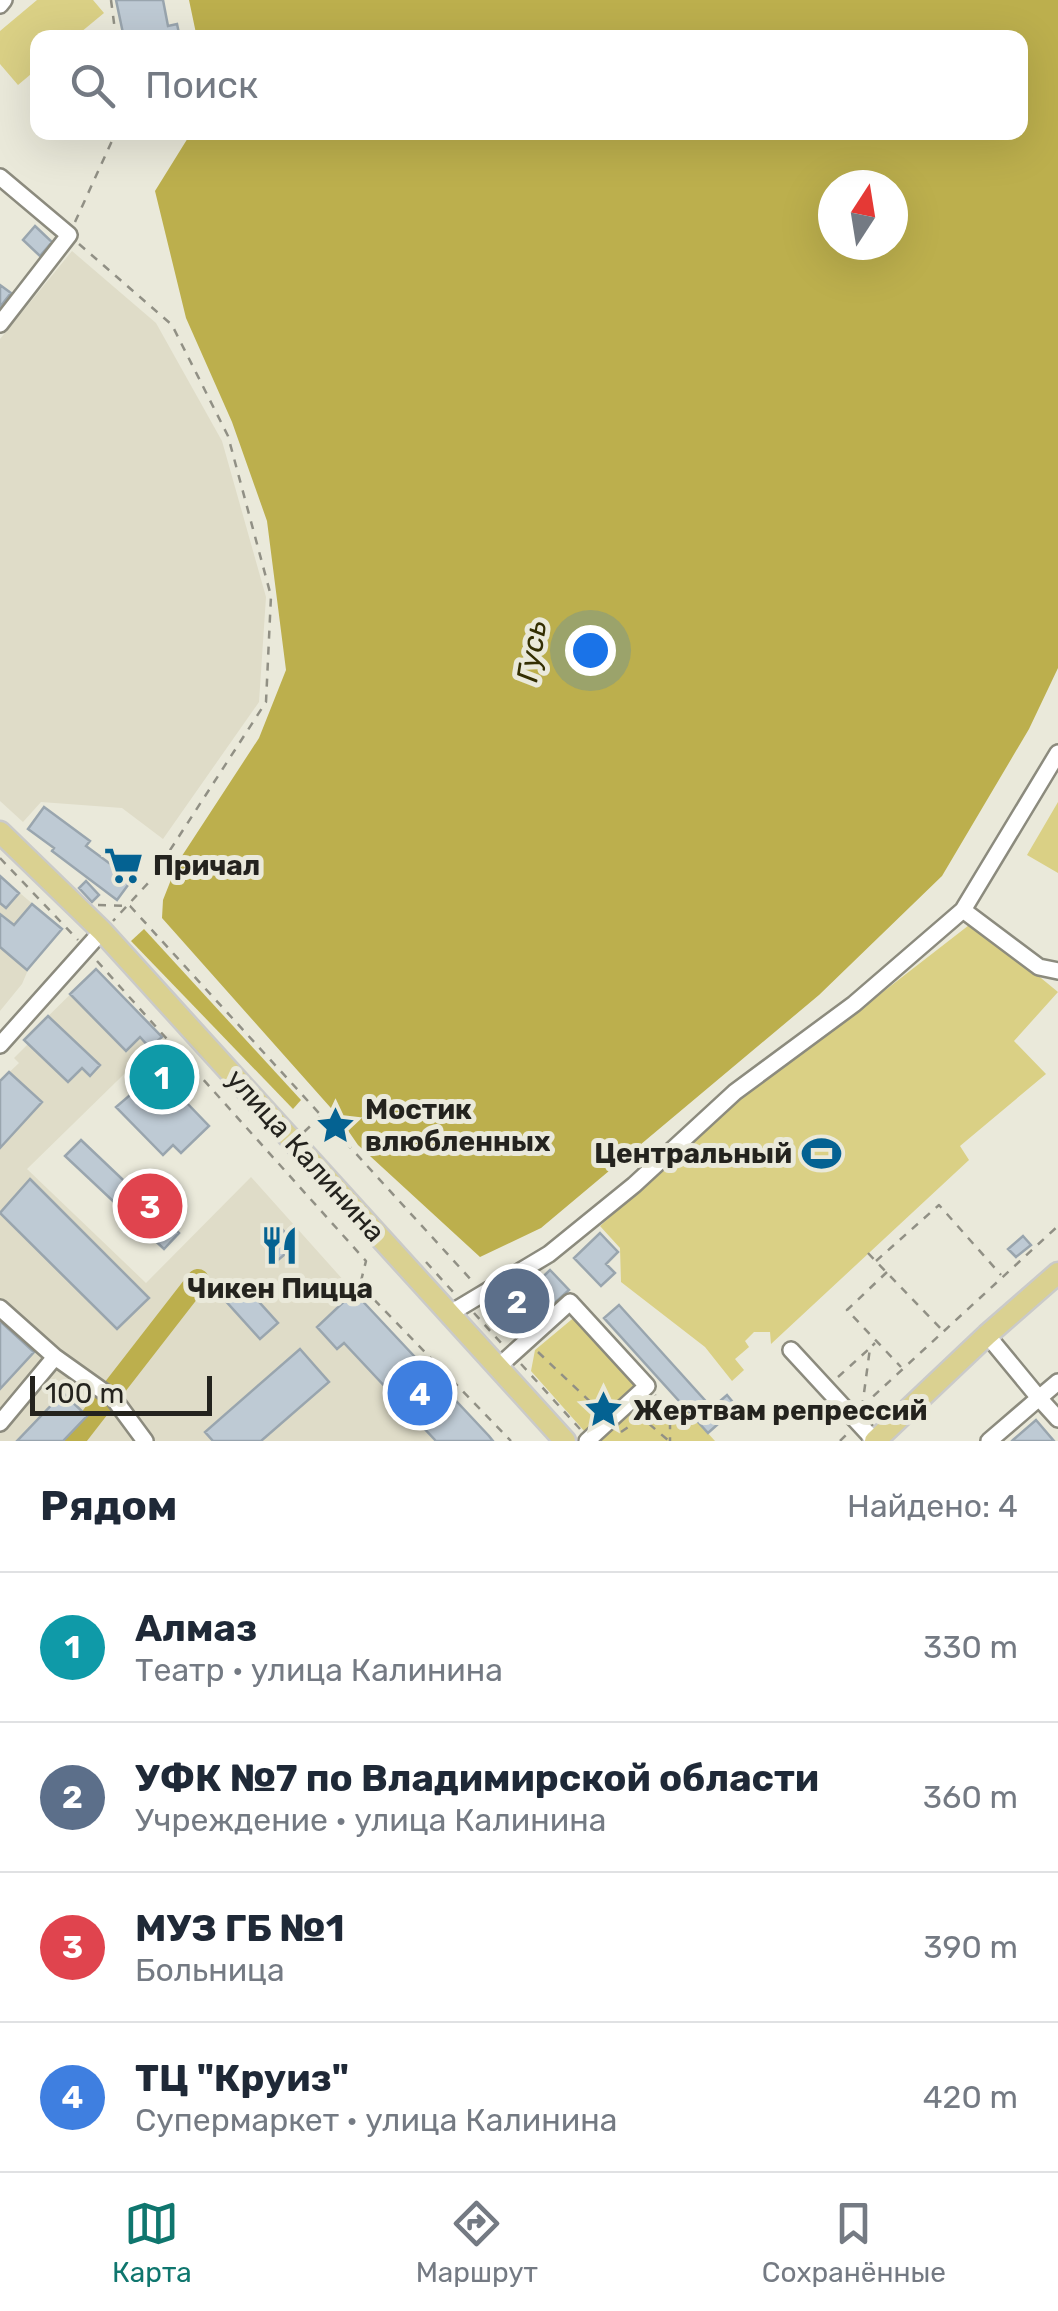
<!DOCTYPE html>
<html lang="ru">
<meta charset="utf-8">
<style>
:root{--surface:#fff;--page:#f2f2f3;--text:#1f2937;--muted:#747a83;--line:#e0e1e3;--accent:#0f766e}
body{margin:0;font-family:Rubik,sans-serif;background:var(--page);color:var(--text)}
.compass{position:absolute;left:818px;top:170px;width:90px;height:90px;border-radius:50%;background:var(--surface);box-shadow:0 10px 40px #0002;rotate:12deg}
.scale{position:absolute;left:30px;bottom:25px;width:182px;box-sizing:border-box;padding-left:10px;border:5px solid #24231e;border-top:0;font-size:28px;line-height:35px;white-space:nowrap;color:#24231e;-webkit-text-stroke:8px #eae9da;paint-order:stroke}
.you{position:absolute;left:590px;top:650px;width:35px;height:35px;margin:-25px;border:8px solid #fff;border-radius:50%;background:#1a73e8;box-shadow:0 0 0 15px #1a73e833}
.badge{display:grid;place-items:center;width:65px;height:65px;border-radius:50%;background:var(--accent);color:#fff;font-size:32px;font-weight:700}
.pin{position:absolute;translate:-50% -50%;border:5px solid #fff;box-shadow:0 2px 10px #0006}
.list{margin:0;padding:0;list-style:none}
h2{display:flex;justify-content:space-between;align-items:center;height:130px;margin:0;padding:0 40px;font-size:42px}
h2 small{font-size:32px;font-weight:400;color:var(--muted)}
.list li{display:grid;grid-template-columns:65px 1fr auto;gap:30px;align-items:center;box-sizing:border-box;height:150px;padding:0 40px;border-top:2px solid var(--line)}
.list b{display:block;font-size:38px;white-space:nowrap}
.list p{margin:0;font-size:32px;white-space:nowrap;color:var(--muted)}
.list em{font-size:32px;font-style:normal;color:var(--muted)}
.icon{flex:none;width:55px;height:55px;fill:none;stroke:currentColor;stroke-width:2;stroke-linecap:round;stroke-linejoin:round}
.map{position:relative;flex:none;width:1058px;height:1441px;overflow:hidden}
.search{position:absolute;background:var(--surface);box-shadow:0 10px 40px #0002;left:30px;right:30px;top:30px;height:110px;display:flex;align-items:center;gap:25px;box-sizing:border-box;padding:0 35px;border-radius:20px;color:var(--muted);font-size:38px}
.sheet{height:730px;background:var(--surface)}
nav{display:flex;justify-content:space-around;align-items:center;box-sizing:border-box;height:140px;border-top:2px solid var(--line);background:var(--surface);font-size:28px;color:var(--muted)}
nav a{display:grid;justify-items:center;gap:5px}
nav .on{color:var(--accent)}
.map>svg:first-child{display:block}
</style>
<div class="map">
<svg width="1058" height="1441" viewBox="0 0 1058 1441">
<rect width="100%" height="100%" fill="#eae9da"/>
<path fill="#dfdcc8" d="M 72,251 L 156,323 L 222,441 L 266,597 L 259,702 L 163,839 L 122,808 L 41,802 L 23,822 L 0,801 L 0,339 Z
M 0,876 L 62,929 L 28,970 L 22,984 L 0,1011 Z
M 96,969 L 162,1037 L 27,1169 L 146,1283 L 251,1177 L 354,1292 L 317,1328 L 337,1349 L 344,1343 L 436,1441 L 0,1441 L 0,1081 L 19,1063 L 14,1058 L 28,1044 L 24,1040 Z"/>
<path fill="#dad085" d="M 37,0 L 93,0 L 104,13 L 75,37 L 38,38 L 37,69 L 18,85 L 0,64 L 0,31 Z
M 1058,802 L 1058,873 L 1027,855 Z
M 973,922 L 1058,992 L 1014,1041 L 1046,1074 L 960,1146 L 969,1160 L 771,1344 L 770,1332 L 754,1332 L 745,1341 L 749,1347 L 735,1359 L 744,1370 L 732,1381 L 705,1347 L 621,1282 L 620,1248 L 600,1226 L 788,1055 L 839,1026 Z
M 577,1315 L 671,1421 L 686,1409 L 715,1441 L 593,1441 L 531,1371 L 535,1350 Z"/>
<path fill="#bfb250" d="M 144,929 L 301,1100 L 293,1109 L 131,941 Z"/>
<path fill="#bcaf4d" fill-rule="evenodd" d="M 189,0 L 1058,0 L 1058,668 L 1029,729 L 942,876 L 819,995 L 541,1228 L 480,1257 L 358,1145 L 338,1116 L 162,918 L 163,900 L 178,862 L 259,738 L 286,670 L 267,521 L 232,422 L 186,318 L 155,191 L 191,133 L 1020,132 L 1020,38 L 197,38 ZM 833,185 L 893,185 L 893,245 L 833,245 Z"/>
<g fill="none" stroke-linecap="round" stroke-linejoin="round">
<path stroke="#bcaf4d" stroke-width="22" d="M 73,1441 L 198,1280"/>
</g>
<path fill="#becad4" stroke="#99a5ae" stroke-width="2.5" d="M 116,0 L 163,0 L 168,26 L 177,24 L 180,38 L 124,38 Z
M 35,226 L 52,242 L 40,256 L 23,240 Z
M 0,285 L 11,293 L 0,307 Z
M 44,807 L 90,841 L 86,846 L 109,863 L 116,853 L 139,870 L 117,900 L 52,851 L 54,848 L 28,829 Z
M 0,876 L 19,893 L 6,908 L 0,903 Z
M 86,881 L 99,895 L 92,902 L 79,888 Z
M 32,904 L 62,929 L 27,970 L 0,947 L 0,914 L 14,925 Z
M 96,969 L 162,1037 L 150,1048 L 140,1037 L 126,1051 L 70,994 Z
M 48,1016 L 100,1065 L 90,1076 L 82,1068 L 68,1082 L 24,1040 Z
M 9,1072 L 42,1102 L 0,1148 L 0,1081 Z
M 157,1072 L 209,1126 L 181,1153 L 173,1145 L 163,1155 L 116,1107 Z
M 81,1140 L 179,1233 L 164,1249 L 65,1156 Z
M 30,1179 L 149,1298 L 117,1329 L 0,1213 Z
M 282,1229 L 296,1245 L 278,1260 L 265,1244 Z
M 600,1233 L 618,1252 L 606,1264 L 615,1273 L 601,1286 L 574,1258 Z
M 1023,1236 L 1031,1245 L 1016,1257 L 1008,1249 Z
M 550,1270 L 569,1290 L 525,1330 L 507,1311 Z
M 241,1282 L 278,1323 L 260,1339 L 223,1298 Z
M 354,1292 L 489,1436 L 493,1441 L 436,1441 L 344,1343 L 337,1349 L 317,1327 Z
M 619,1305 L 712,1408 L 727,1395 L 737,1407 L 708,1433 L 604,1318 Z
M 0,1321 L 34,1352 L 0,1389 Z
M 300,1349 L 329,1382 L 261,1441 L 213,1441 L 205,1432 Z
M 63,1393 L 87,1416 L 63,1441 L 17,1441 Z
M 1036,1420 L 1054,1441 L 1012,1441 L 1013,1440 Z"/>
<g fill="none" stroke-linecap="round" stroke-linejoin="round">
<defs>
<path id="minor" d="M 0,5 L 4,0
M 0,177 L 69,235 L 0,324
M 963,910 L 1039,967 L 1058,971
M 0,1045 L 102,931
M 0,1308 L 55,1357 L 114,1399 L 145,1441
M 449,1314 L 549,1254 L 634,1185 L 735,1092 L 854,1004 L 963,910 L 1058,753
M 987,1335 L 1039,1398 L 1058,1382
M 791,1350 L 875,1441
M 498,1367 L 570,1302 L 647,1386 L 587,1441
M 0,1423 L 55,1357
M 989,1441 L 1039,1398 L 1058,1419"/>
<path id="major" d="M 0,832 L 102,931 L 565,1441
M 875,1441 L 987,1335 L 1058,1273"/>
</defs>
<use href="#minor" stroke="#8c8b7e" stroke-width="20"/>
<use href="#major" stroke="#cacac9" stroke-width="25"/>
<path stroke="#919085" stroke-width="2.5" stroke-dasharray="8 8" stroke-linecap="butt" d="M 111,0 L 116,38
M 75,222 L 116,132
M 79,244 L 172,325 L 228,436 L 271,596 L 266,702 L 150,881 L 113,921
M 0,858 L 78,940
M 98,905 L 130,906 L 474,1283
M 97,961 L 366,1261 L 360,1285 L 511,1441
M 304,1132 L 320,1117
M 868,1253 L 942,1330
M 876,1261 L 939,1205 L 1001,1275
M 426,1262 L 454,1293
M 887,1272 L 847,1310 L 901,1367
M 474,1313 L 502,1344
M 538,1352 L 601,1412
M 521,1364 L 580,1429
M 838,1377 L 869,1349
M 655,1395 L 670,1412 L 670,1441
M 862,1408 L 870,1348 L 875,1343
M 864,1409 L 867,1402 L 1058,1226
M 621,1432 L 637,1421 L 648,1423 L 669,1441
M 840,1441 L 849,1432"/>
<use href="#minor" stroke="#fff" stroke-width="15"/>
<use href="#major" stroke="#dad191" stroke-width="20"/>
</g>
<defs>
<symbol id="supermarket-bare" viewBox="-9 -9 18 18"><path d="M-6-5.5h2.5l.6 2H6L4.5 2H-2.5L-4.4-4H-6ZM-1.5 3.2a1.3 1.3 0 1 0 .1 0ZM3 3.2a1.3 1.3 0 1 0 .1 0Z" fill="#046292" stroke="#eae9da" stroke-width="2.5" paint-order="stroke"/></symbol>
<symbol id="sight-bare" viewBox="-9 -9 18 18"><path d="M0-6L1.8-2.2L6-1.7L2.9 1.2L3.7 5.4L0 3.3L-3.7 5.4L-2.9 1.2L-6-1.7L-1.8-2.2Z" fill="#046292" stroke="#eae9da" stroke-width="2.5" paint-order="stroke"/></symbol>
<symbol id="stadium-bare" viewBox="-9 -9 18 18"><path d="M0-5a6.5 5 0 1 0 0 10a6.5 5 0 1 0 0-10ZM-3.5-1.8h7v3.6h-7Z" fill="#046292" stroke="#eae9da" stroke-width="2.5" paint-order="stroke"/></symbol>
<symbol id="restaurant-bare" viewBox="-9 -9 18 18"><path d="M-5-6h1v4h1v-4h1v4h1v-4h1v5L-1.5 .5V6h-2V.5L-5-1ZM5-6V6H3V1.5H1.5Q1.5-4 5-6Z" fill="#046292" stroke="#eae9da" stroke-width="2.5" paint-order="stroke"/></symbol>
</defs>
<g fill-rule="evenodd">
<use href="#supermarket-bare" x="96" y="838" width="55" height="55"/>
<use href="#sight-bare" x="308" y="1098" width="55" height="55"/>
<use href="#stadium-bare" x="794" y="1126" width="55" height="55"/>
<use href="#restaurant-bare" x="252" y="1218" width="55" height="55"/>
<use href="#sight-bare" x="576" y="1382" width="55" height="55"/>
</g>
<g text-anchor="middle" stroke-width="10" stroke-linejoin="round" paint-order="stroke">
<g font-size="28" font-weight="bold" fill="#24231e" stroke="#eae9da" text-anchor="start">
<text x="153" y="875">Причал</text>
<text x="365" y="1119">Мостик<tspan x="365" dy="32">влюбленных</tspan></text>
<text x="792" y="1163" text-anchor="end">Центральный</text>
<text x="280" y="1298" text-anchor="middle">Чикен Пицца</text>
<text x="633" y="1420">Жертвам репрессий</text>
</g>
<g font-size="28" fill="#24231e" stroke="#eae9da">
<text transform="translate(306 1155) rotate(48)" y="10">улица Калинина</text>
</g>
<g font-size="30" font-style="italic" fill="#332e02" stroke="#eae9da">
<text transform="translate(532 651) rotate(-81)" y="10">Гусь</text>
</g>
</g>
</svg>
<svg class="compass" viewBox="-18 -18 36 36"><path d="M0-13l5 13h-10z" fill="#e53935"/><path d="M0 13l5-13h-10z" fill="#747a83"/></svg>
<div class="scale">100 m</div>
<div class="you"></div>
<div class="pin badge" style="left:162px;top:1077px;background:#0f9aa8">1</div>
<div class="pin badge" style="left:517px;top:1301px;background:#5c6f8a">2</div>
<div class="pin badge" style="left:150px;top:1206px;background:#e0444e">3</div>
<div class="pin badge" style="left:420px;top:1393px;background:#3f7fe0">4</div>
<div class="search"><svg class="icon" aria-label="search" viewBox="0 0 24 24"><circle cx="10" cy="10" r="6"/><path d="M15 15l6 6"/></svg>Поиск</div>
</div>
<section class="sheet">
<h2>Рядом<small>Найдено: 4</small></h2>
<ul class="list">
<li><span class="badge" style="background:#0f9aa8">1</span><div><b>Алмаз</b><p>Театр · улица Калинина</p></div><em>330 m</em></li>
<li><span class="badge" style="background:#5c6f8a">2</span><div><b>УФК №7 по Владимирской области</b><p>Учреждение · улица Калинина</p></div><em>360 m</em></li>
<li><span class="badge" style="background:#e0444e">3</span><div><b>МУЗ ГБ №1</b><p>Больница</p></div><em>390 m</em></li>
<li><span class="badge" style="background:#3f7fe0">4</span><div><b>ТЦ &quot;Круиз&quot;</b><p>Супермаркет · улица Калинина</p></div><em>420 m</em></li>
</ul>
</section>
<nav>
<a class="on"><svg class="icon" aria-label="map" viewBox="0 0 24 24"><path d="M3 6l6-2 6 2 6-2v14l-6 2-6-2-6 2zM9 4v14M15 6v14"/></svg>Карта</a>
<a><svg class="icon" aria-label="directions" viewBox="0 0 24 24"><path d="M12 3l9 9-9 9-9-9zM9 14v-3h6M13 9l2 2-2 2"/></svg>Маршрут</a>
<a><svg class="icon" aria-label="saved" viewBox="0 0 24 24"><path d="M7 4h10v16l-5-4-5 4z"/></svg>Сохранённые</a>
</nav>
